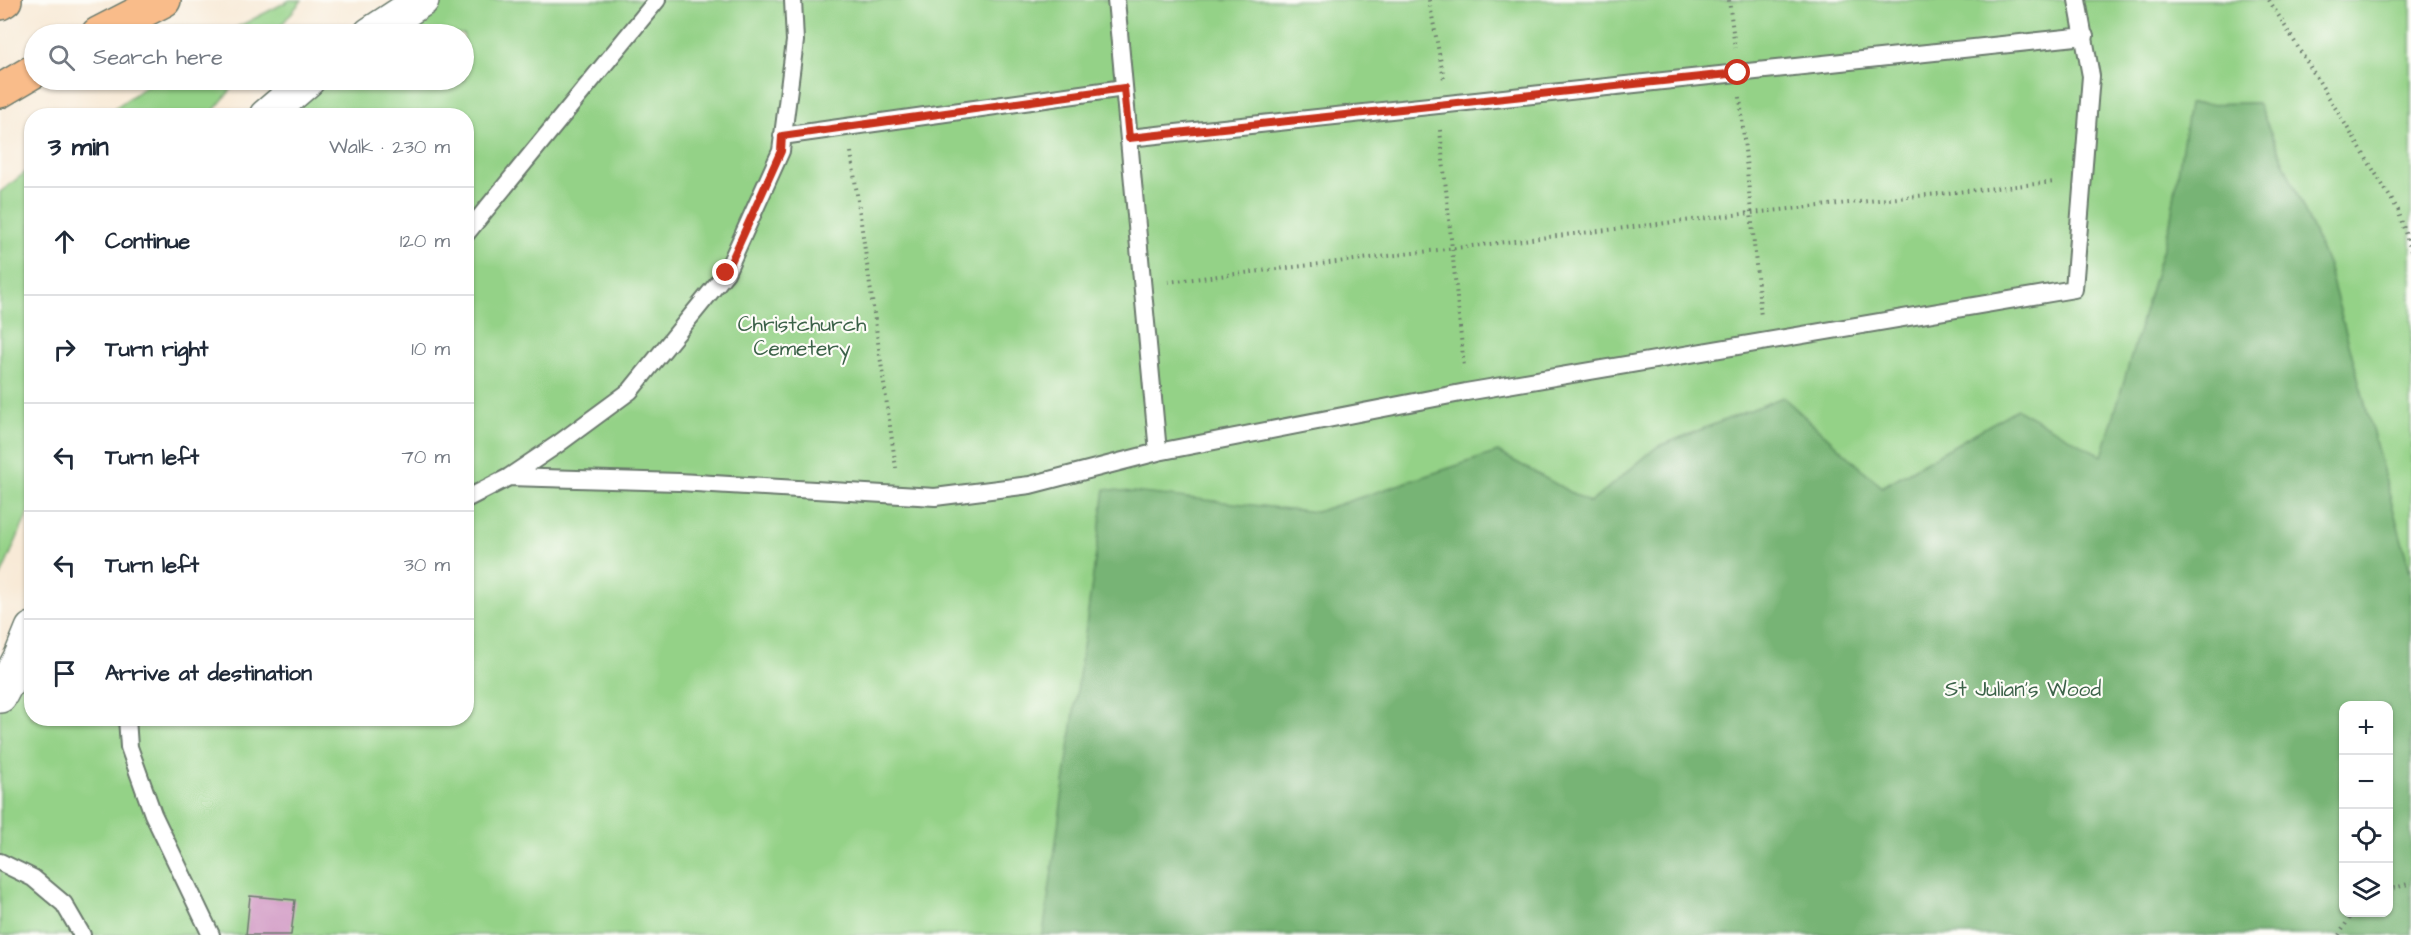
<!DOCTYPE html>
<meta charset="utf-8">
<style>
:root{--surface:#fff;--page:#f2f2f3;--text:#1f2937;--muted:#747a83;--line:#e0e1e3}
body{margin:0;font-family:"Architects Daughter",sans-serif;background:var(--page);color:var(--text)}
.controls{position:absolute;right:18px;bottom:18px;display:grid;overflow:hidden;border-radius:12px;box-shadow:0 2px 4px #0004}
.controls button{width:54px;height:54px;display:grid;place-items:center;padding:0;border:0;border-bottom:2px solid var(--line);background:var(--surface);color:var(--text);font:30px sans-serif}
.stop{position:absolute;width:18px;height:18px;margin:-14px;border:4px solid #c8321e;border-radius:50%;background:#fff}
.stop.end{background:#c8321e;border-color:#fff;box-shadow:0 2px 6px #0008}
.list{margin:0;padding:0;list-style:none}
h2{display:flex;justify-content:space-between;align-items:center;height:78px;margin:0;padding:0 24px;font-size:26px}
h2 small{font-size:20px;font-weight:400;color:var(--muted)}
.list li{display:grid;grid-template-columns:39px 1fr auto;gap:18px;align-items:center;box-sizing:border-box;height:108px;padding:0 24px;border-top:2px solid var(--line)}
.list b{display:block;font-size:22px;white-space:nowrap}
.list em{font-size:20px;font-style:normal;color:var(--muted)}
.icon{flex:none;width:33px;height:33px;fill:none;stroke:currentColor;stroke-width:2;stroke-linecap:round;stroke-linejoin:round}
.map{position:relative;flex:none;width:2411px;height:935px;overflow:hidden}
.search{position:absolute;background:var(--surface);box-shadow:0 2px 4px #0004;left:24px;top:24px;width:450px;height:66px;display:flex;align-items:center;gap:15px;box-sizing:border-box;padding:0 21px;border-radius:33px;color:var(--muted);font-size:22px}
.panel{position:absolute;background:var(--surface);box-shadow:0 2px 4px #0004;left:24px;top:108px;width:450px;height:618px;border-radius:24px}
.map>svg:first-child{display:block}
</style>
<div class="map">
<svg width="2411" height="935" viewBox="0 0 2411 935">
<rect width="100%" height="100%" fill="#fdfcf7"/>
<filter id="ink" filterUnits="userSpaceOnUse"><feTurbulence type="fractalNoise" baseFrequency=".0167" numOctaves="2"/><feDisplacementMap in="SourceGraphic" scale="12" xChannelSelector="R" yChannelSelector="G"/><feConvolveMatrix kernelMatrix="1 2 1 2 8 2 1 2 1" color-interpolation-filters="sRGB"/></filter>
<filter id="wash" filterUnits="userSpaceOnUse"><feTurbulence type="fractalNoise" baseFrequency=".008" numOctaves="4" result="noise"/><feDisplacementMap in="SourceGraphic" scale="24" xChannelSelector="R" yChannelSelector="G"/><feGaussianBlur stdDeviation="1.35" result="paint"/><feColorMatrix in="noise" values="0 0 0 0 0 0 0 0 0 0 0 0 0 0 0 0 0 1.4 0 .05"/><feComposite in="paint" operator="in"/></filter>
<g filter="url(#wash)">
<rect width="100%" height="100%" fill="#f8ead7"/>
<path fill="#94d287" stroke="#5a885e" stroke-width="1.5" d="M 290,0 L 302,0 L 274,34 L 224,34 Z
M 422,0 L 2411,0 L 2411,575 L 2328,266 L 2258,103 L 2190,104 L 2170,224 L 2102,457 L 2017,409 L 1882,487 L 1783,397 L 1657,447 L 1590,503 L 1498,452 L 1316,512 L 1105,490 L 1044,935 L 0,935 L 0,696 L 31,629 L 32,718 L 466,718 L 466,116 L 266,115 L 308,80 L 464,80 L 464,34 L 370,34 Z
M 155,80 L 239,80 L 210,115 L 105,115 Z
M 31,168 L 31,506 L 0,578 L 0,192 Z"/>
<path fill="#77b474" stroke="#4b7854" stroke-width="1.5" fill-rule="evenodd" d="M 2258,103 L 2328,266 L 2411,575 L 2411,935 L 1043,935 L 1105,489 L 1316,512 L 1498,452 L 1590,503 L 1657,447 L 1783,397 L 1882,487 L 2017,409 L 2102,456 L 2170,224 L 2189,104 ZM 2344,706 L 2388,706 L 2388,912 L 2344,912 Z"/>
<g id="blocks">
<path fill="#d199c4" d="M 250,896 L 295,900 L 291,935 L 246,935 Z"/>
</g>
</g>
<g filter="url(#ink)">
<use href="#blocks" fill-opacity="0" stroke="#6b7a6d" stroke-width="1.5"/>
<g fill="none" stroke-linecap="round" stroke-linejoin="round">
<defs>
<path id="service" d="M 1116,0 L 1158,452 L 1466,392 L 2074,289 L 2091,76 L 2077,0
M 782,136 L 1124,88
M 1129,138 L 2085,36
M 466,234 L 657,0
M 509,477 L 679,482 L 935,497 L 1030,485 L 1158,452
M 466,499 L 509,477 L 558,444 L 630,391 L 726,273 L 781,151 L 795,41 L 793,0
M 127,718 L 129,747 L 153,814 L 211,935
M 0,862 L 33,878 L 64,904 L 82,935"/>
<path id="tertiary" d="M 370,34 L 422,0
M 266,116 L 308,80
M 0,696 L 21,656 L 32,629"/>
<path id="motorway" d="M 0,3 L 5,0
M 98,34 L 164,0
M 0,91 L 34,71"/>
</defs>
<use href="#service" stroke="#6b7a6d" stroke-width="20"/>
<use href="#tertiary" stroke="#6b7a6d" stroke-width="36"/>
<use href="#motorway" stroke="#6b7a6d" stroke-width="36"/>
<path stroke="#6b7a6d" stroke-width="4" stroke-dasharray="1.5 4.5" stroke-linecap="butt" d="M 1429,0 L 1444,79
M 1729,0 L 1735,48
M 2269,0 L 2398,210 L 2411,251
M 1740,97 L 1761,317
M 1440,130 L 1464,367
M 851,152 L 896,468
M 1168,282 L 1751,213 L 2055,182
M 2388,890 L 2411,883
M 2339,935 L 2353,912"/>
<use href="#service" stroke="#fff" stroke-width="16"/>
<use href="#tertiary" stroke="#fff" stroke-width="33"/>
<use href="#motorway" stroke="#f9bc8a" stroke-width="33"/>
</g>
</g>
<g fill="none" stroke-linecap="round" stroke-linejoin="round" filter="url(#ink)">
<path stroke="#c8321e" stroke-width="8" d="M 726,273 L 781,151 L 782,136 L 1124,88 L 1129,138 L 1738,73"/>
</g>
<g text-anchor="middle" stroke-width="4.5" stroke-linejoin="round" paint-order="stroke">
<g font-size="21" fill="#3c6249" stroke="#fdfcf7">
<text x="802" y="331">Christchurch<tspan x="802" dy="24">Cemetery</tspan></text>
<text x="2023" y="696">St Julian's Wood</text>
</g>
</g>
</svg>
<div class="controls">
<button>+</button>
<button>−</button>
<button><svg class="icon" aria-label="locate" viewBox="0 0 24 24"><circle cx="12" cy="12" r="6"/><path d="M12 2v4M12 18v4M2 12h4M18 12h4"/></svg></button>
<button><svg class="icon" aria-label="layers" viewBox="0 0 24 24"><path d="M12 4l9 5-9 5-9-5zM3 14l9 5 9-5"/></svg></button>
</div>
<div class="stop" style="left:1738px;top:73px"></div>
<div class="stop end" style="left:726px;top:273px"></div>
<div class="search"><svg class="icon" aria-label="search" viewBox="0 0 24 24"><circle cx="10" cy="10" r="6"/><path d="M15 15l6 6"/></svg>Search here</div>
<section class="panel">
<h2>3 min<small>Walk · 230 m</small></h2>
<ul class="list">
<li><svg class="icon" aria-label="ahead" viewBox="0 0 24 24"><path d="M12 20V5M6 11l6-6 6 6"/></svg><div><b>Continue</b></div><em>120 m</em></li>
<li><svg class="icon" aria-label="right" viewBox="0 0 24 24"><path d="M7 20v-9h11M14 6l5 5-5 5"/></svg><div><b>Turn right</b></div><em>10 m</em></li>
<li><svg class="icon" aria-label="left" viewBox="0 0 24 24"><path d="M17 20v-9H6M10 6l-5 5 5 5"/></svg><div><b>Turn left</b></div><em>70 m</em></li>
<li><svg class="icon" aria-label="left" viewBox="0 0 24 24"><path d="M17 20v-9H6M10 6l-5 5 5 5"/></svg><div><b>Turn left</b></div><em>30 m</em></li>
<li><svg class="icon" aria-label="arrive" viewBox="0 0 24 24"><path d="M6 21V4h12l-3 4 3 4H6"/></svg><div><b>Arrive at destination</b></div></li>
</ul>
</section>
</div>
